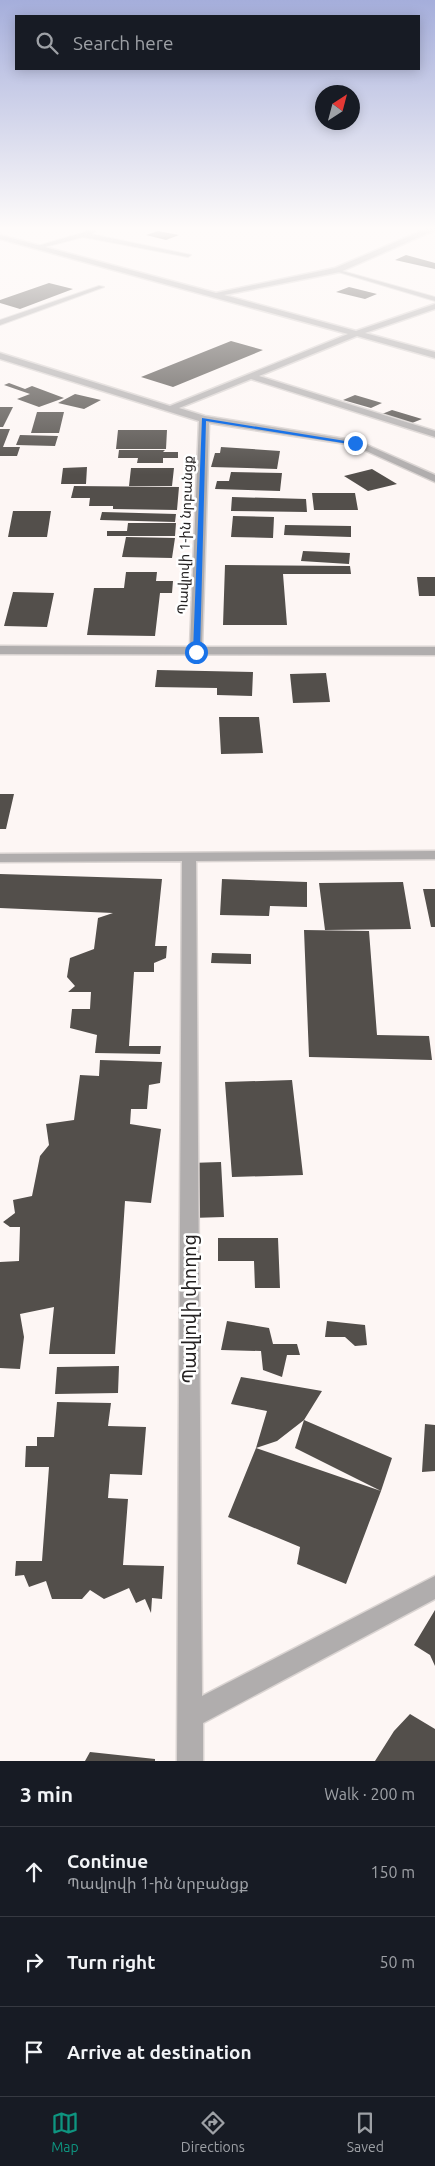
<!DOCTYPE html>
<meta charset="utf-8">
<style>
:root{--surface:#171b24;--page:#242831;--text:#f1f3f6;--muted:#9ea1a6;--line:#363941;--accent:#0e9580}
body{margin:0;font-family:Ubuntu,"Noto Sans Armenian",sans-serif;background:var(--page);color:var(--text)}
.compass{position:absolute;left:315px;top:85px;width:45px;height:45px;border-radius:50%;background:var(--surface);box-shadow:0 2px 12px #0003;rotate:36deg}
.stop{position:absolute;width:15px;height:15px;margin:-11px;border:4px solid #1a73e8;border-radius:50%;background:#fff}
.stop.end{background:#1a73e8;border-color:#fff;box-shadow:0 1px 5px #0008}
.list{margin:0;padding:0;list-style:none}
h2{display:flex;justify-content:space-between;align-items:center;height:65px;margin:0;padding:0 20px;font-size:21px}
h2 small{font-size:16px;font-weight:400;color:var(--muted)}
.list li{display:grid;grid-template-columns:32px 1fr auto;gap:15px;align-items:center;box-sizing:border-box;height:90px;padding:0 20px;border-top:1px solid var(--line)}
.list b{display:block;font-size:19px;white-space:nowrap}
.list p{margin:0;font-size:16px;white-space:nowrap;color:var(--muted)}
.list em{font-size:16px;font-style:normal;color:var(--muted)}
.icon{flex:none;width:28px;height:28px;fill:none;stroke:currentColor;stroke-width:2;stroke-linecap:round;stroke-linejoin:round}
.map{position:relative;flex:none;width:435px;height:1761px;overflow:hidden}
.search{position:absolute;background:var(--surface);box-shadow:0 2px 12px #0003;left:15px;right:15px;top:15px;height:55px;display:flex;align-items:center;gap:12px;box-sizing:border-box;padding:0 18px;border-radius:0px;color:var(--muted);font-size:19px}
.sheet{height:335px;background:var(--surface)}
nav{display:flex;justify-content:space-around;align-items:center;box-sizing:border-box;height:70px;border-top:1px solid var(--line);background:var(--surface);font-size:14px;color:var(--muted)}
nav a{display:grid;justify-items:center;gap:2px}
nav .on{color:var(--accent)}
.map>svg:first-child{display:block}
</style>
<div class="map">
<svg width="435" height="1761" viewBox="0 0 435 1761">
<rect width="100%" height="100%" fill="#fdf6f4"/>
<path fill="#534f4b" d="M 158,231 L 179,235 L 166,240 L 146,235 Z
M 406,255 L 435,263 L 435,269 L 395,260 Z
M 49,283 L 73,289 L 20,309 L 0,303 L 0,300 Z
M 349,287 L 377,294 L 365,299 L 336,292 Z
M 231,341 L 263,350 L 173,387 L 141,377 Z
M 9,383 L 25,389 L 32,386 L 64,398 L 39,407 L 17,399 L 30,394 L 4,385 Z
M 75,394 L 101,400 L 84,409 L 58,403 Z
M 355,395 L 382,403 L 371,408 L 343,400 Z
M 0,407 L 13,407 L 3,427 L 0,427 Z
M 392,410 L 422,419 L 412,423 L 382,414 Z
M 37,412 L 64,412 L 59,433 L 31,433 Z
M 0,429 L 10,429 L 3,447 L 20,447 L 17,456 L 0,456 Z
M 118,430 L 167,430 L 166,449 L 116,449 Z
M 20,435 L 58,436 L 55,446 L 16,445 Z
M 221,447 L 280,451 L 277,469 L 211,467 L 215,453 L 220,453 Z
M 119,450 L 165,450 L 163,452 L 178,452 L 178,458 L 163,458 L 163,463 L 137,463 L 138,458 L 118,458 Z
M 87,467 L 86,484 L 61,484 L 63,468 Z
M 131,468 L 174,468 L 172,486 L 129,486 Z
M 372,469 L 397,484 L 368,491 L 344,476 Z
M 231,472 L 282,473 L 280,491 L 215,489 L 217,481 L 229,481 Z
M 74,486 L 179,487 L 177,510 L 113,509 L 113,506 L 89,506 L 90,498 L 71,498 Z
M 312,493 L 355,493 L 358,510 L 314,510 Z
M 232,497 L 306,499 L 307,512 L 231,511 Z
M 13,511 L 51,511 L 47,537 L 8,537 Z
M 102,512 L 176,514 L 175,522 L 100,520 Z
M 233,516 L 274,517 L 273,538 L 231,537 Z
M 128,523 L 176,523 L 175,536 L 107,536 L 107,531 L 127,531 Z
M 285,525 L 351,526 L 351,537 L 284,535 Z
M 126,537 L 175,538 L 172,558 L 122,557 Z
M 303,551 L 350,553 L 349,564 L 301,561 Z
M 225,565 L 350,566 L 351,574 L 283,574 L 287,625 L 223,625 Z
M 126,572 L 157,572 L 156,581 L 173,581 L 172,593 L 160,593 L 155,636 L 87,635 L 94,588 L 124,588 Z
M 417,577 L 435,577 L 435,596 L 419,596 Z
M 13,592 L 54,593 L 47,627 L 4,626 Z
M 157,670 L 253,672 L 252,696 L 217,695 L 217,688 L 155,687 Z
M 326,673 L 330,702 L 293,703 L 290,674 Z
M 219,717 L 259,717 L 263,753 L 221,754 Z
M 0,794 L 14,794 L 6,829 L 0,829 Z
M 0,874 L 162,879 L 155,946 L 167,946 L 166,958 L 154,963 L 154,972 L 134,972 L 129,1046 L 161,1046 L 160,1054 L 95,1053 L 97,1035 L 70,1028 L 72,1009 L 90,1009 L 91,992 L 68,992 L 75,986 L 67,977 L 70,958 L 94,949 L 98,918 L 113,913 L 0,908 Z
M 222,879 L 307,882 L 307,907 L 270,906 L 269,916 L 220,915 Z
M 403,882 L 411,929 L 325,930 L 319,883 Z
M 423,889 L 435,889 L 435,927 L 431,927 Z
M 304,930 L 369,931 L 377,1035 L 429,1036 L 432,1060 L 309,1057 Z
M 212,953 L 251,954 L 251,964 L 211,963 Z
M 100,1060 L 162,1062 L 160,1083 L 149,1085 L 147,1109 L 131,1109 L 130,1124 L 161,1129 L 151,1203 L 125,1201 L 115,1354 L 49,1354 L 54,1307 L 20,1314 L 24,1337 L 20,1369 L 0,1368 L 0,1262 L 19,1261 L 20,1227 L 10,1227 L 3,1222 L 15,1213 L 13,1200 L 32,1196 L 40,1156 L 49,1145 L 46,1124 L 74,1120 L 80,1075 L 99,1076 Z
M 292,1080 L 303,1175 L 232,1177 L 225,1082 Z
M 221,1162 L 224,1217 L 191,1218 L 190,1163 Z
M 218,1238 L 278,1238 L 280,1288 L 255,1288 L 254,1261 L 218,1261 Z
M 227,1321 L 269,1328 L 273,1344 L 297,1344 L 300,1355 L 287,1355 L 282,1377 L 263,1370 L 261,1351 L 221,1350 Z
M 327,1321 L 365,1325 L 367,1345 L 355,1346 L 345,1337 L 325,1337 Z
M 119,1366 L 118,1393 L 55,1394 L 57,1367 Z
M 241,1377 L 322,1391 L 304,1420 L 277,1441 L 256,1448 L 267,1411 L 231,1404 Z
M 57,1402 L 111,1403 L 108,1426 L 146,1427 L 142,1475 L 110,1474 L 108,1498 L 128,1499 L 123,1565 L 164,1566 L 162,1599 L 152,1598 L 151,1613 L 145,1599 L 136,1603 L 129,1588 L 104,1599 L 90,1590 L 82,1599 L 52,1599 L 46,1581 L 29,1587 L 24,1575 L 15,1576 L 16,1561 L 42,1561 L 49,1467 L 25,1467 L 26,1446 L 37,1446 L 37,1437 L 54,1437 Z
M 304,1420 L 392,1458 L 381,1491 L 346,1584 L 297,1564 L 300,1547 L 228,1517 L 256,1448 L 381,1491 L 295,1448 Z
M 425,1424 L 435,1425 L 435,1471 L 422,1472 Z
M 435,1610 L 435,1666 L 430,1655 L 414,1645 Z
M 410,1714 L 435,1729 L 435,1761 L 375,1761 L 394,1731 Z
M 90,1752 L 155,1759 L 155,1761 L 85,1761 Z"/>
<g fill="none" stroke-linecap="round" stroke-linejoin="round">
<defs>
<path id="lane" d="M 92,230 L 95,232 L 91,234 L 191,255 L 188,257 L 83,237 L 37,249 L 34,247 Z
M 335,269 L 435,297 L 435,301 L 335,271 Z
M 99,286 L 104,287 L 0,325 L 0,320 Z"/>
<path id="street" d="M 426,229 L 435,230 L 340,272 L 224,295 L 356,331 L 435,304 L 435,309 L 365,333 L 435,352 L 435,358 L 357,336 L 259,376 L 435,431 L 435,437 L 251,379 L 179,408 L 205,416 L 358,441 L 435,475 L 435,482 L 353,445 L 209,423 L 202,647 L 435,647 L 435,655 L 0,654 L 0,646 L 190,647 L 199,421 L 0,359 L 0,353 L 170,406 L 348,334 L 0,239 L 0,235 L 216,293 L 335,268 Z
M 435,851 L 435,859 L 196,861 L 202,1696 L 435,1576 L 435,1599 L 203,1723 L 203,1761 L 177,1761 L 182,861 L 0,862 L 0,854 Z"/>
</defs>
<use href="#lane" stroke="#dad4d2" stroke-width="2"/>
<use href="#street" stroke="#dad4d2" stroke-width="3"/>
<use href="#lane" fill="#b0adad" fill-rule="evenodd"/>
<use href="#street" fill="#b0adad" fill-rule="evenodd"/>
</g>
<linearGradient id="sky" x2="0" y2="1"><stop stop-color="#a5aedb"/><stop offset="0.48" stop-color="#fefbfa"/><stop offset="1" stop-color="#fefbfa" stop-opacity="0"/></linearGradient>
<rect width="435" height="475" fill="url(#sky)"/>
<path fill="#1a73e8" d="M 202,418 L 358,443 L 355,445 L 206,421 L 200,652 L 196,654 L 193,652 Z"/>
<g text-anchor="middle" stroke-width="5" stroke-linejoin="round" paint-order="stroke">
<g font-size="14" fill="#252222" stroke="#fff">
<text transform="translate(185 535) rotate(-88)" y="5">Պավլովի 1-ին նրբանցք</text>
</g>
<g font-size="19" fill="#252222" stroke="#fff">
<text transform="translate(189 1309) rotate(-90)" y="7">Պավլովի փողոց</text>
</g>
</g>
</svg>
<svg class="compass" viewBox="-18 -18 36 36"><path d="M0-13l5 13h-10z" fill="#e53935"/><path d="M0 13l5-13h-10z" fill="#9ea1a6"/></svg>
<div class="stop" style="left:196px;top:652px"></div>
<div class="stop end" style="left:355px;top:443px"></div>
<div class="search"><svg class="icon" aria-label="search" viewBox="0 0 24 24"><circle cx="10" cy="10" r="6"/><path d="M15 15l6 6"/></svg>Search here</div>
</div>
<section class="sheet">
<h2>3 min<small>Walk · 200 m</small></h2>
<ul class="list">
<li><svg class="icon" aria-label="ahead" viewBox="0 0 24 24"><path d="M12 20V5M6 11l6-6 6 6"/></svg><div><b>Continue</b><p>Պավլովի 1-ին նրբանցք</p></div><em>150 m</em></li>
<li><svg class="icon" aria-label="right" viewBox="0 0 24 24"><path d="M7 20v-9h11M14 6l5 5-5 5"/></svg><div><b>Turn right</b></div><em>50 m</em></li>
<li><svg class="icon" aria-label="arrive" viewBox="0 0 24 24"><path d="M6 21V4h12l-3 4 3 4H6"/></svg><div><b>Arrive at destination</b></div></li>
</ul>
</section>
<nav>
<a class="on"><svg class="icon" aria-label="map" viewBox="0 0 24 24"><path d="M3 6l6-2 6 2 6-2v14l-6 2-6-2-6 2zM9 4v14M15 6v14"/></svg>Map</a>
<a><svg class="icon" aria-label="directions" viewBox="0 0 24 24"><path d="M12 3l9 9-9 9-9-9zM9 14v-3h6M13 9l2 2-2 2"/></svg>Directions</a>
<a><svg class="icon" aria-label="saved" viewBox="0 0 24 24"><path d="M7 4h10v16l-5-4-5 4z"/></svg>Saved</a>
</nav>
